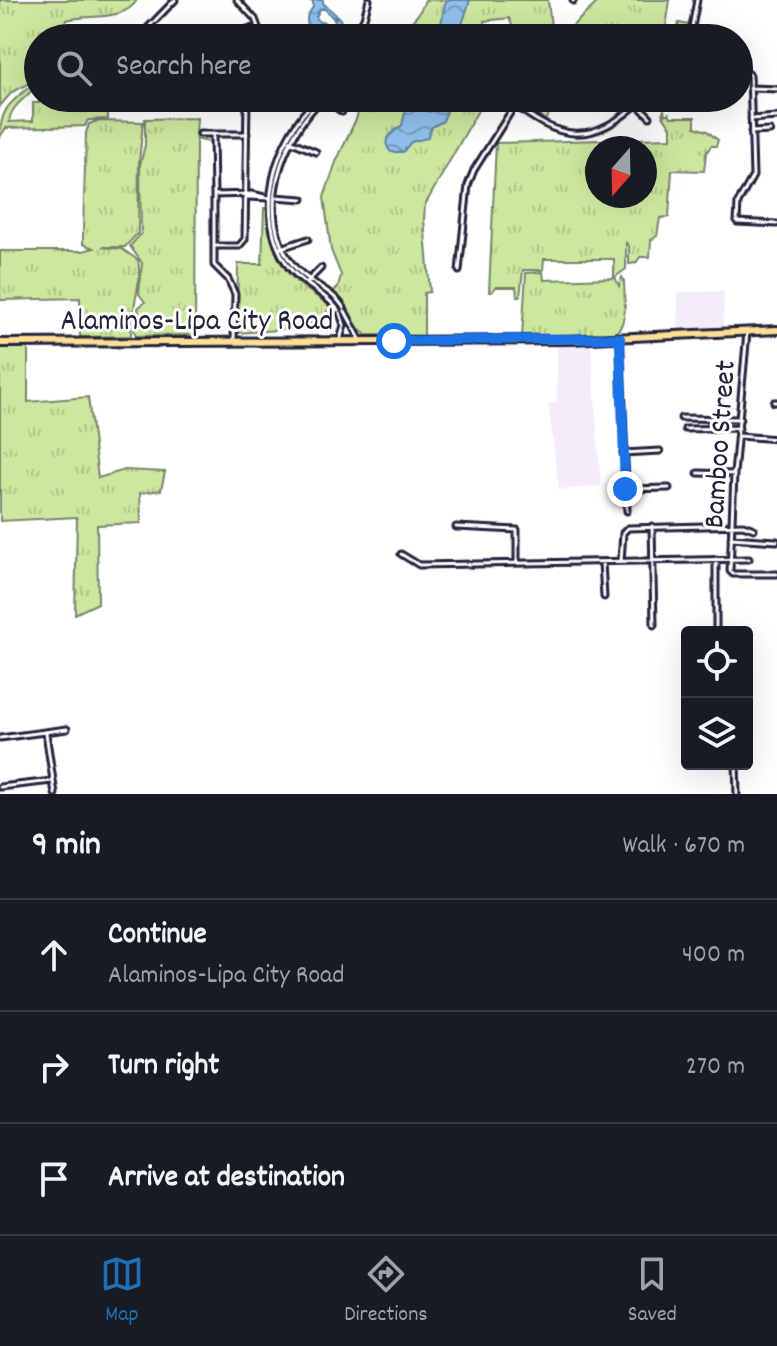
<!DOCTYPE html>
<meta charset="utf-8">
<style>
:root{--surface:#171b24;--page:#242831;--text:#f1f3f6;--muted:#9ea1a6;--line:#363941;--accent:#1f6fb2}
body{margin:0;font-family:Dekko,sans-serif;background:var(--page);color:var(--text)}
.controls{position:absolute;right:24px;bottom:24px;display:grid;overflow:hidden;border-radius:8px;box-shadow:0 8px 32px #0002}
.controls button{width:72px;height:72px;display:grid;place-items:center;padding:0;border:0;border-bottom:2px solid var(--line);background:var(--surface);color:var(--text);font:40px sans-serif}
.compass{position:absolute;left:585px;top:136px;width:72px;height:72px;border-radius:50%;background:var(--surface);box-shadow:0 8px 32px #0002;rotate:200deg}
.stop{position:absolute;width:24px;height:24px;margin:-18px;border:6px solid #1a73e8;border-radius:50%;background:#fff}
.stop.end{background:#1a73e8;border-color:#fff;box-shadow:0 2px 8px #0008}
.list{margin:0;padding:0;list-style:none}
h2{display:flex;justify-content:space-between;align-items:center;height:104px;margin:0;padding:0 32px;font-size:34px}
h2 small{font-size:26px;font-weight:400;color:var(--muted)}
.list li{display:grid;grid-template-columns:52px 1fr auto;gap:24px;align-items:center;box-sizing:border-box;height:112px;padding:0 32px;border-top:2px solid var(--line)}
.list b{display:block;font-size:30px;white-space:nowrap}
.list p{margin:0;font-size:26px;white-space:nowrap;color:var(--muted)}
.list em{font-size:26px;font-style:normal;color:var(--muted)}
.icon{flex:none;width:44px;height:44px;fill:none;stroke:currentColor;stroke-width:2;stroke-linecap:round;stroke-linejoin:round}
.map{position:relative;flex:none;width:777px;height:794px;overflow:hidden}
.search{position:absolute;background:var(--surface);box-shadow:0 8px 32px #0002;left:24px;right:24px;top:24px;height:88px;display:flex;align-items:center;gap:20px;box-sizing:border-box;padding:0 28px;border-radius:44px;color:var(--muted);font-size:30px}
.sheet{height:440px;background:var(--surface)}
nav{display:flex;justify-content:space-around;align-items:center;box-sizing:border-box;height:112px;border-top:2px solid var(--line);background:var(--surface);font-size:22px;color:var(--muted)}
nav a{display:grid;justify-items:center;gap:4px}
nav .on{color:var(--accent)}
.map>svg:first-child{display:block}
</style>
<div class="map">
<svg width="777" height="794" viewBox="0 0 777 794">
<defs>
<pattern id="grass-tufts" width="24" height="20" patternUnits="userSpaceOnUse" patternTransform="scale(2)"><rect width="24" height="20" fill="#cce79e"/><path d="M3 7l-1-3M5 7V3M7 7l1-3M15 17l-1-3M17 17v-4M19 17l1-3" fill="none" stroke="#afc689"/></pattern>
<pattern id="water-waves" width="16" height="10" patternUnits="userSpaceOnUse" patternTransform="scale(2)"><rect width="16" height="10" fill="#90c1ec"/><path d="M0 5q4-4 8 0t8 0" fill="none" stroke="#759cc0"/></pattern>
</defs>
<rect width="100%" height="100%" fill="#fff"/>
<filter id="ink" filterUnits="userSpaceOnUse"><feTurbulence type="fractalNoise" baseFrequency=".0125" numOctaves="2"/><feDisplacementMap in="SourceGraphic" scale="16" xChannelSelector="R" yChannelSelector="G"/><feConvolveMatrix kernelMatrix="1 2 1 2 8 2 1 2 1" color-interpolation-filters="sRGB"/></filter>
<g filter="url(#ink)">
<path fill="#f3edfb" d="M 724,291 L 723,326 L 717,326 L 717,330 L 678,333 L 678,292 Z
M 591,340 L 601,486 L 559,490 L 548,404 L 557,403 L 557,342 Z"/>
<path fill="url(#grass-tufts)" stroke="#77846c" stroke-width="2" fill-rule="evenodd" d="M 0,0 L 137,0 C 124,22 88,14 67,20 L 57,38 L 38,38 L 38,74 L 32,82 L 12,92 L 0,106 Z
M 425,0 L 548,0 L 551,27 L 560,33 L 566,32 L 600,0 L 670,0 L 666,27 L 677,30 L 679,23 L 689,25 L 686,38 L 675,38 L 665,32 L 662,38 L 517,38 L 509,18 L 484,21 L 485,38 L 398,38 C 407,22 418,21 425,0 Z
M 33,84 L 36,85 C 28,98 11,104 9,122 L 33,121 L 33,103 L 39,103 L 39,98 L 114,98 L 114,105 L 108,107 L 108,119 L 88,120 L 85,126 L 6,128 L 0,137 C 0,107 12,102 33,84 Z
M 360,98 L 485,98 L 425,205 L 424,219 L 430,292 L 424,293 L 424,336 L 366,335 C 349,323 351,303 333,292 L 338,287 L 341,275 L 331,250 L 324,197 L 336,162 L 357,117 Z
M 512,98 L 586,98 L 555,106 L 545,120 Z
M 664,110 L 665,115 L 669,113 L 671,117 L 695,117 L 695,127 L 707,131 L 718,140 L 716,146 L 711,146 L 706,153 L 704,171 L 672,170 L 669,217 L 660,218 L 657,236 L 651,240 L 650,257 L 640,257 L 636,263 L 629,264 L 629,246 L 626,243 L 626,269 L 615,277 L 619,286 L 622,277 L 624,280 C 624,294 629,327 614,333 C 608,335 599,333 593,333 L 589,337 L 522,337 L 526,273 L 543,272 L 544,280 L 614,278 L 614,259 L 544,259 L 543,270 L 523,270 L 520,297 L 517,297 L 516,287 L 496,287 L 492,292 L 489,292 L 496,143 L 671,138 L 671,127 L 662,114 ZM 597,148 L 645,148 L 645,196 L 597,196 Z
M 197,118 L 196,136 L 208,137 L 211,140 L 208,142 L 196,139 L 195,335 L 136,336 L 134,329 L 140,318 L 138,308 L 145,302 L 139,294 L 142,263 L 130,246 L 141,234 L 140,165 L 145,145 L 145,119 Z
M 97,121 L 143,122 L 139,162 L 138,233 L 125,247 L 102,247 L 122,249 L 138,260 C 143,283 130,311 131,336 L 80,337 L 80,298 L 0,300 L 0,251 L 83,251 L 94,248 L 83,244 L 83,231 L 86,133 L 89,124 Z
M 264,208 L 267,209 C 268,239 278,268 303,287 C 314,295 324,300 333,310 L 327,312 L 319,320 L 321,326 L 319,328 L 311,323 L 278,330 L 237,333 L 238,264 L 262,264 Z
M 0,347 L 28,348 L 28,402 L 88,397 L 98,478 L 125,470 L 165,472 L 161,490 L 140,493 L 141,523 L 97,525 L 98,603 L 75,614 L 77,517 L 0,521 Z"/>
<path fill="url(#water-waves)" stroke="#6481a5" stroke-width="2" d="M 308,0 L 323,0 L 323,3 L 336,15 L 333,18 L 325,9 L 320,9 L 316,17 L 319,22 L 324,22 L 328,27 L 330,35 L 336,36 L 340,32 L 334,20 L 338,16 L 347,32 L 343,38 L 308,38 L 307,17 L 313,7 L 313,2 Z
M 446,0 L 470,0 L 459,34 L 453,38 L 446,36 L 440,28 Z
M 439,98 L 452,98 L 443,121 L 432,127 L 427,138 L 411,142 L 403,152 L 391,152 C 379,139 393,133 402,125 L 406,109 L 414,106 L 429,112 L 437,107 Z"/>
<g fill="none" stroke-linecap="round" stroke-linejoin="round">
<defs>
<path id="minor" d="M 237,0 L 255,19 L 262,38
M 573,1 L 574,0
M 138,38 L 175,0
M 243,38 L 247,29 L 257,28
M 352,38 L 364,18 L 369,0
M 690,38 L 697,0
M 745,71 L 750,75 L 753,176 L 738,203 L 737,222 L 777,224
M 750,88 L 777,89
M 318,98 C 275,138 252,214 288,266 C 302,285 325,292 338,310
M 323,98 L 342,112
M 324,98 C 281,136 254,215 293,265 C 307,283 332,289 344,308
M 506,98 C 560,142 591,148 644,98
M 637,104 L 650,117
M 751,119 L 777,117
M 751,132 L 770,131
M 200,134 L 213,134
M 247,134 L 213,134 L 214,195 L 252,194 L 269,198
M 290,141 L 316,152
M 214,195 L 214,246 L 239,246 L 245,239 L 247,98
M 248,197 L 268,198
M 275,197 L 303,199
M 214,246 L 214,265 L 228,279 L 235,294 L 234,341
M 281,248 L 308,239
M 459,271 L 468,185 L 474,170 L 515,105
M 307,282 L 321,268
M 345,311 L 361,341
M 340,313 L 344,325 L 340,340
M 747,332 L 734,474 L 730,571 L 733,574 L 777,574
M 620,339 L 627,511
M 774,402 L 777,402
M 681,418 L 740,419
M 685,429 L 739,428
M 739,436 L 777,439
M 623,453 L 660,451
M 698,473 L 734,474
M 625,489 L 669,488
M 652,526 L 654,625
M 456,527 L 517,530 L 517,563
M 731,538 L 777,541
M 401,554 L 419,565 L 749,559
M 621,561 L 623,533 L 628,528 L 743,525 L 754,529
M 602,562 L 604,597
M 716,632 L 716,559
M 46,733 L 55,794
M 0,738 L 67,729
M 736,764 L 737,794
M 0,787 L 52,781"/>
<path id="primary" d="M 0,343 L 571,340 L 777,330"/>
</defs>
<use href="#minor" stroke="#22223b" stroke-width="9"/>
<use href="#primary" stroke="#22223b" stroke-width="12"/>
<use href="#minor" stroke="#fff" stroke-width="3"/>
<use href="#primary" stroke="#fcde96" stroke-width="6"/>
</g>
</g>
<g fill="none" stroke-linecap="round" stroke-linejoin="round" filter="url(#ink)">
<path stroke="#1a73e8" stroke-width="10" d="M 394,341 L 620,338 L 625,489"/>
</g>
<g text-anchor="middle" stroke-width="6" stroke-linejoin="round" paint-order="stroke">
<g font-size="30" fill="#22223b" stroke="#fff">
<text x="197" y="329">Alaminos-Lipa City Road</text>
<text transform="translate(718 444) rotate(-86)" y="10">Bamboo Street</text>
</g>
</g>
</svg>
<div class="controls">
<button><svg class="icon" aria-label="locate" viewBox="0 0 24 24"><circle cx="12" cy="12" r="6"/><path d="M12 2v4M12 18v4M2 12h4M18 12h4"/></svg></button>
<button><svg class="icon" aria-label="layers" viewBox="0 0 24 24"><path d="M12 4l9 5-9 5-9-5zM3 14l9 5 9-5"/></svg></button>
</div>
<svg class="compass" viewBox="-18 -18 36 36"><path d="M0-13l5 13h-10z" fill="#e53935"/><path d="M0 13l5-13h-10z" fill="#9ea1a6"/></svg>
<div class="stop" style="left:394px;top:341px"></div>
<div class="stop end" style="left:625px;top:489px"></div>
<div class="search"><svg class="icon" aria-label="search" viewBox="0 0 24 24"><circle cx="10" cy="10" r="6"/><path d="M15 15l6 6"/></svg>Search here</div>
</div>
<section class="sheet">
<h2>9 min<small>Walk · 670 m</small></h2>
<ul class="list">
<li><svg class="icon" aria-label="ahead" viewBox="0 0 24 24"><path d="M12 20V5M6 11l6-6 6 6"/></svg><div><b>Continue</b><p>Alaminos-Lipa City Road</p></div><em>400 m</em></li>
<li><svg class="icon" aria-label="right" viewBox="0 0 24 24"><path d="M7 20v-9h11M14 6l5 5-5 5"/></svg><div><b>Turn right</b></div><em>270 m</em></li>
<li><svg class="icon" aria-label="arrive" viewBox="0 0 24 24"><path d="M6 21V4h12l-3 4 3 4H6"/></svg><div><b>Arrive at destination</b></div></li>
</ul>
</section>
<nav>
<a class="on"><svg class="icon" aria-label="map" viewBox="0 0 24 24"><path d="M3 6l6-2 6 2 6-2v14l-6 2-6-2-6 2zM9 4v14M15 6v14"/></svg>Map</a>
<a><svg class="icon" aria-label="directions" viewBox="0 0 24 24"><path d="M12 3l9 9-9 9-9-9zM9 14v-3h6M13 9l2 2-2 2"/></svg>Directions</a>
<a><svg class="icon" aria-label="saved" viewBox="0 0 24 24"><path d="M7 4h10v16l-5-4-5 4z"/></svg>Saved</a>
</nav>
